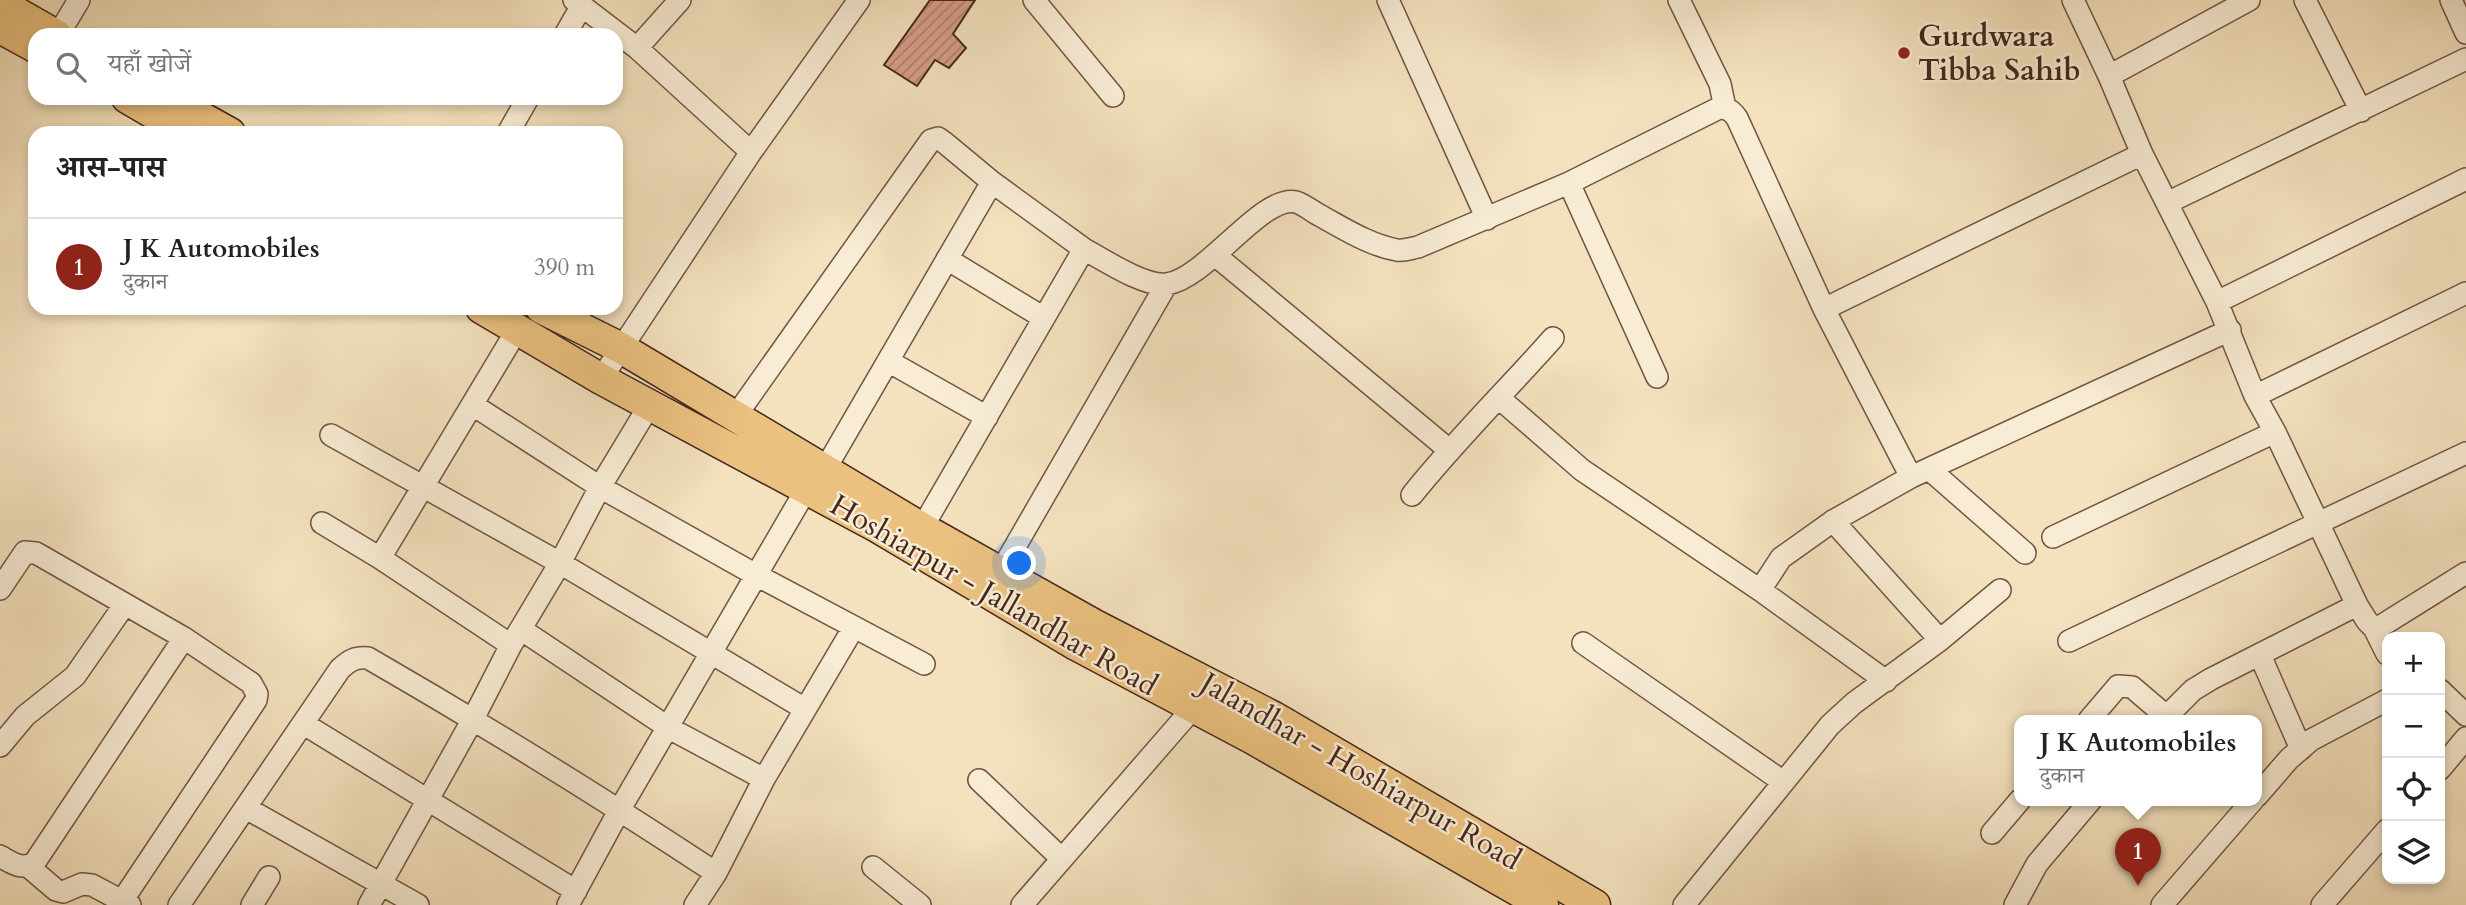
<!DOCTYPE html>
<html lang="hi">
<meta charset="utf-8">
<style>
:root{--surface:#fff;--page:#f2f2f2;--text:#222;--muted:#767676;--line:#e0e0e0;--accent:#8f2418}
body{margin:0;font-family:Cardo,"Noto Serif Devanagari",serif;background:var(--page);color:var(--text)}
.controls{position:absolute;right:21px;bottom:21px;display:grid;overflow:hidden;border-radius:14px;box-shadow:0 4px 10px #0003}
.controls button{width:63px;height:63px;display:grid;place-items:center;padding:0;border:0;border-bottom:2px solid var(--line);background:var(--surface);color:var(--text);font:35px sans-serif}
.you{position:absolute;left:1020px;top:564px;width:24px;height:24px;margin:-18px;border:5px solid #fff;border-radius:50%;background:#1a73e8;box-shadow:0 0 0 10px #1a73e833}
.badge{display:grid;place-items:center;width:46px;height:46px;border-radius:50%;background:var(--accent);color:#fff;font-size:23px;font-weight:700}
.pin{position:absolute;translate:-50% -58px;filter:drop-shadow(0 2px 4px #0008)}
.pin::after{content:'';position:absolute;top:37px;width:24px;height:21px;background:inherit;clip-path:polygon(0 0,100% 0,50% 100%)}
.popup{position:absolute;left:2014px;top:715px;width:248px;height:91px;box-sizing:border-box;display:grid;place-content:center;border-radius:14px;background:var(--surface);filter:drop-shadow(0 2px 5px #0005);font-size:23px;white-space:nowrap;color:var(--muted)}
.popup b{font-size:26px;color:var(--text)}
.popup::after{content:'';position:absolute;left:50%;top:100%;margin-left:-14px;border:14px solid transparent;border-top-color:var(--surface)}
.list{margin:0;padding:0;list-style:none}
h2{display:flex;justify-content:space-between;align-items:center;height:91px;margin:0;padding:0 28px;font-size:30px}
h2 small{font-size:23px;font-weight:400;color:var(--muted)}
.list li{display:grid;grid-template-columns:46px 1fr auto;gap:21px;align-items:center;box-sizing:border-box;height:98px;padding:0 28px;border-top:2px solid var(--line)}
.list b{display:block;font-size:26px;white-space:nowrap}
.list p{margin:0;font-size:23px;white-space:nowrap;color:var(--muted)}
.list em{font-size:23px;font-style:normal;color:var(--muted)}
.icon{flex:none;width:38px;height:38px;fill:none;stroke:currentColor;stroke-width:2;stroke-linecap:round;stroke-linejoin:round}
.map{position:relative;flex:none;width:2466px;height:905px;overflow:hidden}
.search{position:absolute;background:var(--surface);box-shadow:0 4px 10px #0003;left:28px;top:28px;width:595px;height:77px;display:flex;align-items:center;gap:18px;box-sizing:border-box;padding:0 24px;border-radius:21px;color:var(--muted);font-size:26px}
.panel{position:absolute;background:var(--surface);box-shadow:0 4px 10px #0003;left:28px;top:126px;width:595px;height:189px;border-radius:21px}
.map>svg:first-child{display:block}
</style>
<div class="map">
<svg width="2466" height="905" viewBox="0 0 2466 905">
<defs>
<pattern id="building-hatch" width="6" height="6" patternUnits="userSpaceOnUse" patternTransform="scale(1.75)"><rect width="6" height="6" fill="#d89e89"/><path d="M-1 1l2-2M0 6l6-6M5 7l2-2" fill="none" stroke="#b1816f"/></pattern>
</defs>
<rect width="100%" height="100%" fill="#f4e2be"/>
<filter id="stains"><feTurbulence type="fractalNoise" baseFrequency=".00286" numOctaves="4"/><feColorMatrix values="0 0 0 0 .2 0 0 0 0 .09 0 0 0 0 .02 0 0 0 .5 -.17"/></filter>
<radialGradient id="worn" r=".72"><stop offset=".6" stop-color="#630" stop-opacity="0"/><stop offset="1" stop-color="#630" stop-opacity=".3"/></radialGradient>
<path fill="url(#building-hatch)" stroke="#45261c" stroke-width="2" d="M 930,0 L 975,0 L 953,34 L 966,48 L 949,68 L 935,60 L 917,86 L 884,65 Z"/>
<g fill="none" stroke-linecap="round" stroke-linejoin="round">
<defs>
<path id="minor" d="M 574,0 L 637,48 L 751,152
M 1034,0 L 1113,96
M 1388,0 L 1487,219
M 1679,0 L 1720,84 L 1725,108
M 2305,0 L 2361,111
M 2451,0 L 2466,33
M 58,35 L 79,0
M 565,35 L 581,7
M 637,48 L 680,0
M 2109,76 L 2249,0
M 508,133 L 528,98
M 2142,154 L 2217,302 L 2255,396 L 2275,432 L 2357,605 L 2211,679 L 2193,690 L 2163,720
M 1569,183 L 1657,377
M 2169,202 L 2466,59
M 1215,255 L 1448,449
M 947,259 L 1044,318
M 2217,302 L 2466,179
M 888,361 L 987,417
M 601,379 L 751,152 L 859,0
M 2255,396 L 2466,293
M 1499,398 L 1582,470 L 1760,590 L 1886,681
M 473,405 L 600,487 L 756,575 L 924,664
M 735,417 L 931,140 L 938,138 L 945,143 L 992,182 L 1084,249
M 331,435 L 560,563 L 805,709
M 1929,469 L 2025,553
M 824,471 L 992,182
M 1911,477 L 2230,330
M 1412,495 C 1456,440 1506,391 1553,338
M 322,523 L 380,558 L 511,645
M 922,528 L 1084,249 C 1104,260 1145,287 1167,284 C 1207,278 1262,194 1296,202 C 1303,204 1312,211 1319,215 C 1343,228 1369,245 1397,250 C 1404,251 1412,248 1418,247 L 1569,183 L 1719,108 C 1728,108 1732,111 1737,118 L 1824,309
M 2053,537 L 2275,432
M 380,558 L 517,330
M 994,583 L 1166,285
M 0,589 L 25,552 L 36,553 L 184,638 L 251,683 L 257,694 L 256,700 L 122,901 L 130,905
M 1760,590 L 1781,558 L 1833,521
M 2357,605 L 2367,621 L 2374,628 L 2381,626 L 2466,573
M 2374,628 L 2387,654
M 522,630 L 669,728 L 764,779
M 1940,640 L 2000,590
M 2069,641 L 2466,453
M 1583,643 L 1782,781
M 2260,655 L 2301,749
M 2440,690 L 2466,715
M 2089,720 L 2118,686 L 2132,687 L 2166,716
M 304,724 L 576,891
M 0,746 L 25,716 L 75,676 L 125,604
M 2440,769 L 2466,738
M 979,780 L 1062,859
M 2257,796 L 2289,759 L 2311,740 L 2387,700
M 246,808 L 418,905
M 1992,833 L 2020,800
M 0,856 C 11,863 23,871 35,862 L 184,638
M 29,867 L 56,890 L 63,892 L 82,884 L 92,885 L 122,901
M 873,867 L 920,905
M 179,905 L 340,669 C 350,660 355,657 368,658 C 486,726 602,798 716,873
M 252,905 L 269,877
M 369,905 L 473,719 L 511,645 L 560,563 L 600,487 L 649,406
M 568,905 L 620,809 L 807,488
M 695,905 L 716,873 L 764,779 L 854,627
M 1022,905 L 1194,707
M 1684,905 L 1830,725 L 1854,703 L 1940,640 L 1833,521 L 1911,477 L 1824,309 L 2142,154 L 2109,76 L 2073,0
M 2015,905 L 2037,864 L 2091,800
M 2162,905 L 2253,800
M 2322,905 L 2387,830"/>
<path id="highway" d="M 0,3 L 56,35
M 0,28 L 35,47
M 127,98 L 187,133
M 167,98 L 230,133
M 481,308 L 601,379 L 877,527 L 1076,645 L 1253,739 L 1543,905
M 541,308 L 621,348 L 922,528 L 1095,625 L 1274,717 L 1595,905"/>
</defs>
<use href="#minor" stroke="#715544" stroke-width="24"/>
<use href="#highway" stroke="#45261c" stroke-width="33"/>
<use href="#minor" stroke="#f8ecd5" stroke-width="21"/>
<use href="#highway" stroke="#eac17f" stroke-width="30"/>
</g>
<circle fill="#8f2418" stroke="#f8ecd5" stroke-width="2.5" cx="1904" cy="53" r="7"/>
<g text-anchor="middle" stroke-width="5" stroke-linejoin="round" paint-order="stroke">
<g font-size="30" font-weight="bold" fill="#45261c" stroke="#f8ecd5" text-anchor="start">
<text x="1918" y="46">Gurdwara<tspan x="1918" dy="34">Tibba Sahib</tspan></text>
</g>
<g font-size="30" fill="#45261c" stroke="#f8ecd5">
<text transform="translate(994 595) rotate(30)" y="10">Hoshiarpur - Jallandhar Road</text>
<text transform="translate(1361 771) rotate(30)" y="10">Jalandhar - Hoshiarpur Road</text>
</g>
</g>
<rect width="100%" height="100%" filter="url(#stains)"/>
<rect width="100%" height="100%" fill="url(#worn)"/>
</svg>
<div class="controls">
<button>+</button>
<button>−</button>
<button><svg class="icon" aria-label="locate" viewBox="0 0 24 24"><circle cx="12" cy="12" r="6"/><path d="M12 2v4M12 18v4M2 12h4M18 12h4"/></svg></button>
<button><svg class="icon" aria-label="layers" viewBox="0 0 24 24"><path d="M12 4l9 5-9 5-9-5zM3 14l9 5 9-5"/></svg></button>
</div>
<div class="you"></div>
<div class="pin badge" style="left:2138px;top:886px">1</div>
<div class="popup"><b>J K Automobiles</b>दुकान</div>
<div class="search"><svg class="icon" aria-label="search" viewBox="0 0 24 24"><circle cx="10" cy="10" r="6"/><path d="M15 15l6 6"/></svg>यहाँ खोजें</div>
<section class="panel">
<h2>आस-पास<small></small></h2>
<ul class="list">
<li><span class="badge">1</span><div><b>J K Automobiles</b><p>दुकान</p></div><em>390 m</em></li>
</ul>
</section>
</div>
